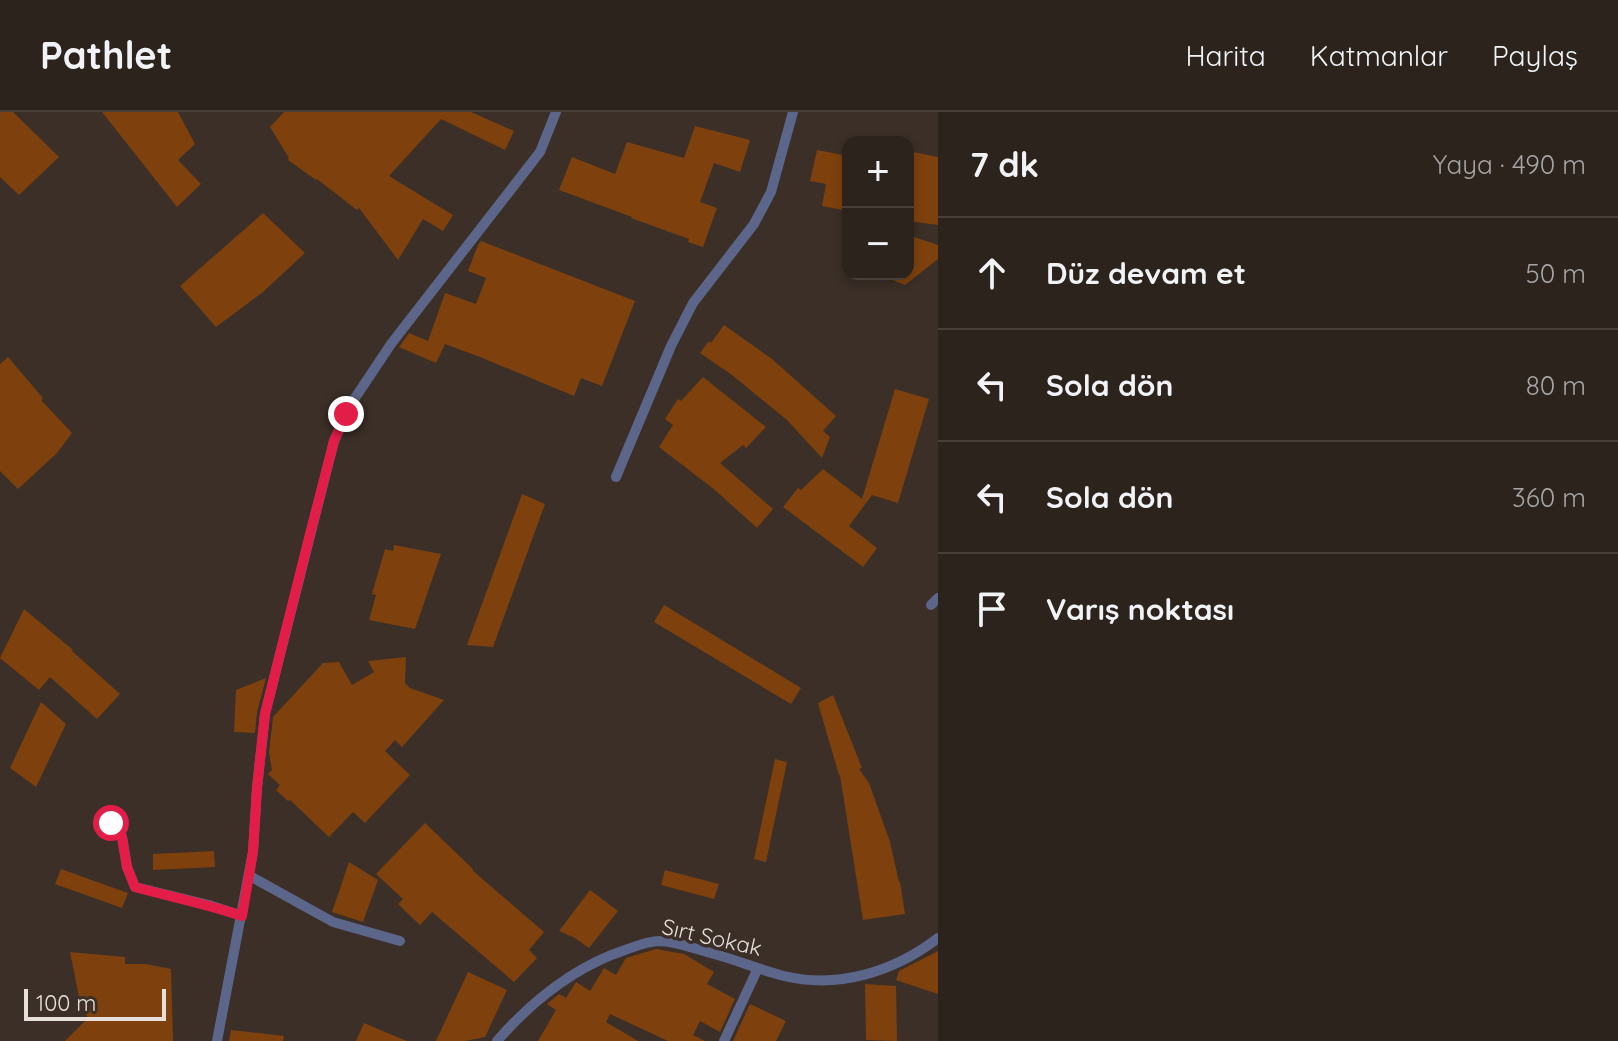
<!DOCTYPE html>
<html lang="tr">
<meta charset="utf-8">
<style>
:root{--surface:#2c231d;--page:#342b26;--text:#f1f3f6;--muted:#a6a4a4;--line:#48403b}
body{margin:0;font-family:Quicksand,sans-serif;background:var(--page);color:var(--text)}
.controls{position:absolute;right:24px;top:24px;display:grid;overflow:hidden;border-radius:16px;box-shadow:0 4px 12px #0003}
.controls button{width:72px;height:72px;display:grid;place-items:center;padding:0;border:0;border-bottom:2px solid var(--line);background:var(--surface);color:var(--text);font:40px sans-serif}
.scale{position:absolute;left:24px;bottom:20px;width:142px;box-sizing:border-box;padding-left:8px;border:4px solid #e7dfda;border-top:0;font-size:22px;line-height:28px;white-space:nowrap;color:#e7dfda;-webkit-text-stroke:6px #3b2f27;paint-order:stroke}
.stop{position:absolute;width:24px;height:24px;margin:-18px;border:6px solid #e11d48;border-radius:50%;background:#fff}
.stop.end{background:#e11d48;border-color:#fff;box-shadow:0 2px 8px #0008}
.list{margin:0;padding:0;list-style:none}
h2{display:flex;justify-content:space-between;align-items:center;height:104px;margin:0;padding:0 32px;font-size:34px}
h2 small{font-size:26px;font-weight:400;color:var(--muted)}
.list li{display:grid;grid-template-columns:52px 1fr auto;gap:24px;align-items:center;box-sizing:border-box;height:112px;padding:0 32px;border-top:2px solid var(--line)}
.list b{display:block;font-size:30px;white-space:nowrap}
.list em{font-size:26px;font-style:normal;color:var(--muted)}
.icon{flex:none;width:44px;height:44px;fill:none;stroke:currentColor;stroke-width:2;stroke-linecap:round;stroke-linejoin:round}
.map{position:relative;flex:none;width:938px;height:929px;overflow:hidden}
header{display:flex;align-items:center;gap:48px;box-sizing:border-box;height:112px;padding:0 40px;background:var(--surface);border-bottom:2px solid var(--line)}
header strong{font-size:38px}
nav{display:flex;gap:44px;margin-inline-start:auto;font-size:28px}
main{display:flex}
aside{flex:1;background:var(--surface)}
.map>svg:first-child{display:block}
</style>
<header>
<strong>Pathlet</strong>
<nav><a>Harita</a><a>Katmanlar</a><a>Paylaş</a></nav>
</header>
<main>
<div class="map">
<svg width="938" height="929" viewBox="0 0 938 929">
<rect width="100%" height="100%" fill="#3b2f27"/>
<path fill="#7e410d" d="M 0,0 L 13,0 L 59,45 L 19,83 L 0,65 Z
M 102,0 L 178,0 L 195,32 L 178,48 L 201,72 L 177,95 Z
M 284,0 L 471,0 L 514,19 L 505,38 L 441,7 L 389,64 L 453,103 L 443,119 L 423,107 L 398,148 L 359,96 L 357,98 L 317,67 L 316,68 L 288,48 L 289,46 L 270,15 Z
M 695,14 L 750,28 L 740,60 L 714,51 L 700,90 L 717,96 L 703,135 L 688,130 L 689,127 L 631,106 L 632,105 L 559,78 L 572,45 L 615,62 L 627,30 L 684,46 Z
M 817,38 L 848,44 L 848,99 L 822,94 L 826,72 L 810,69 Z
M 908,39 L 938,45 L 938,113 L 908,109 Z
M 263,101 L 305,141 L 263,180 L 216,215 L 180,174 Z
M 908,123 L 938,133 L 938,147 L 905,173 L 878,162 L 908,162 Z
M 481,129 L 635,189 L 602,274 L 581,266 L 574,284 L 480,245 L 445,232 L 436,251 L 399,235 L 409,221 L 428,229 L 445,181 L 476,192 L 486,166 L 468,159 L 478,133 Z
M 724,213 L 772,247 L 836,304 L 823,319 L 830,325 L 822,346 L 787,308 L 732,263 L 700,241 L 709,229 L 711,231 Z
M 8,245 L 43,286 L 41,288 L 72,321 L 57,341 L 18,377 L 0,359 L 0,252 Z
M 703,265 L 766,315 L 746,336 L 743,333 L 720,351 L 773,397 L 757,416 L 715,378 L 659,335 L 673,313 L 665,307 L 678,287 L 681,289 Z
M 895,277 L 929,287 L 898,391 L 872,383 L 849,414 L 877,436 L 863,455 L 783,395 L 798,376 L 801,378 L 823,357 L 862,387 Z
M 522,382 L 545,392 L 493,535 L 467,533 Z
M 394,433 L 441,442 L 415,517 L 369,508 L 376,483 L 372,482 L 385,437 L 393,439 Z
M 664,493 L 801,576 L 791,592 L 654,510 Z
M 24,497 L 73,538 L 72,539 L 120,582 L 97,607 L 50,565 L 39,578 L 0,546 Z
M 406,545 L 405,571 L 410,576 L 444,588 L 402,635 L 395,628 L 385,639 L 410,663 L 365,711 L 353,700 L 329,725 L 290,688 L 288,689 L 276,678 L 280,673 L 268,662 L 272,658 L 269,640 L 273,605 L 323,551 L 339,550 L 352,573 L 374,560 L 368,549 Z
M 266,566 L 257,600 L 255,621 L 234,620 L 236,578 Z
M 833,583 L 862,656 L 859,657 L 869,671 L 890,730 L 899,770 L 900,770 L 905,802 L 863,808 L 840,663 L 839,663 L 818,591 Z
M 41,590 L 66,612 L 36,675 L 10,656 Z
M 775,647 L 787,650 L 766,750 L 754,747 Z
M 425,711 L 473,757 L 472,758 L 544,820 L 529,838 L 537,846 L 514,870 L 432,800 L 420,813 L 398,792 L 403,787 L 376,762 Z
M 214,739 L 215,755 L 153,758 L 153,742 Z
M 349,750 L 378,768 L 363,810 L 332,800 Z
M 61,757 L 128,781 L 122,796 L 55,772 Z
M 665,758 L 719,772 L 714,787 L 661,773 Z
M 590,778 L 618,799 L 589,836 L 575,826 L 559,819 Z
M 656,837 L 684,842 L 714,860 L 707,872 L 735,887 L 720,920 L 700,909 L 693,923 L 705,929 L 668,929 L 610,902 L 606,910 L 638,929 L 538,929 L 556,898 L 547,892 L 559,882 L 566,886 L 576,870 L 590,879 L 604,856 L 616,863 L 626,846 Z
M 938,839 L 938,882 L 896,868 L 899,859 Z
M 70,840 L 125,845 L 125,852 L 146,852 L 171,857 L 173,929 L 65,929 L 88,906 L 80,890 Z
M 468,860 L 507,878 L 485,925 L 465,929 L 436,929 Z
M 865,872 L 896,874 L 897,929 L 866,928 Z
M 750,892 L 786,909 L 776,929 L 733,929 Z
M 364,911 L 385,920 L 407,929 L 356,929 Z
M 231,918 L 284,924 L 283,929 L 229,929 Z"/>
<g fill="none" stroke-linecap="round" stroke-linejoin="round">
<path stroke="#5b668a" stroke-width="10" d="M 616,365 L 671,234 L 693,191 L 754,112 L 771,80 L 793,0
M 931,493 L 938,486
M 111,711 L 122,725 L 127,755 L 135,775 L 209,793 L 242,804
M 250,764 L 333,810 L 400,829
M 217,929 L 253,740 L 257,676 L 265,602 L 334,329 L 353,289 L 391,232 L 540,40 L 556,0
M 497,929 C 532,889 574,855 625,838 C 636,834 648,829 660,829 C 678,830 696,837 714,842 C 737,848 760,858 784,864 C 838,877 894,860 938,826
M 724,929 L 758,856"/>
</g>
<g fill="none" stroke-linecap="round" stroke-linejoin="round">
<path stroke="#e11d48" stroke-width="10" d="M 111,711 L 122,725 L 127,755 L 135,775 C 171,785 207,792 242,804 L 253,740 L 257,676 L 265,602 L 309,426 L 334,329 L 346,302"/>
</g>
<g text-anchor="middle" stroke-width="7" stroke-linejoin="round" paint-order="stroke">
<g font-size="22" fill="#e7dfda" stroke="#3b2f27">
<text transform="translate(712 825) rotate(13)" y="8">Sırt Sokak</text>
</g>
</g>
</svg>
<div class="controls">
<button>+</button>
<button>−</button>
</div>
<div class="scale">100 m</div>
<div class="stop" style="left:111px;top:711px"></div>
<div class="stop end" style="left:346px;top:302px"></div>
</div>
<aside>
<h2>7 dk<small>Yaya · 490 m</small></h2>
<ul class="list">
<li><svg class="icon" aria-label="ahead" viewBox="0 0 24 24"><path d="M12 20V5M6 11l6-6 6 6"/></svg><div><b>Düz devam et</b></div><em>50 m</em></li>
<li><svg class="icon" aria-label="left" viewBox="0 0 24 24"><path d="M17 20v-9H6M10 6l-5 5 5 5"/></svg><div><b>Sola dön</b></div><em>80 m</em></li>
<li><svg class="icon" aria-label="left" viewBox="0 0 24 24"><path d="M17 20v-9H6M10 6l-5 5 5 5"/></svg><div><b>Sola dön</b></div><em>360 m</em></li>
<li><svg class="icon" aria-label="arrive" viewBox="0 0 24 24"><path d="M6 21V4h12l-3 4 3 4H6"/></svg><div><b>Varış noktası</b></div></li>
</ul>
</aside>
</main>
